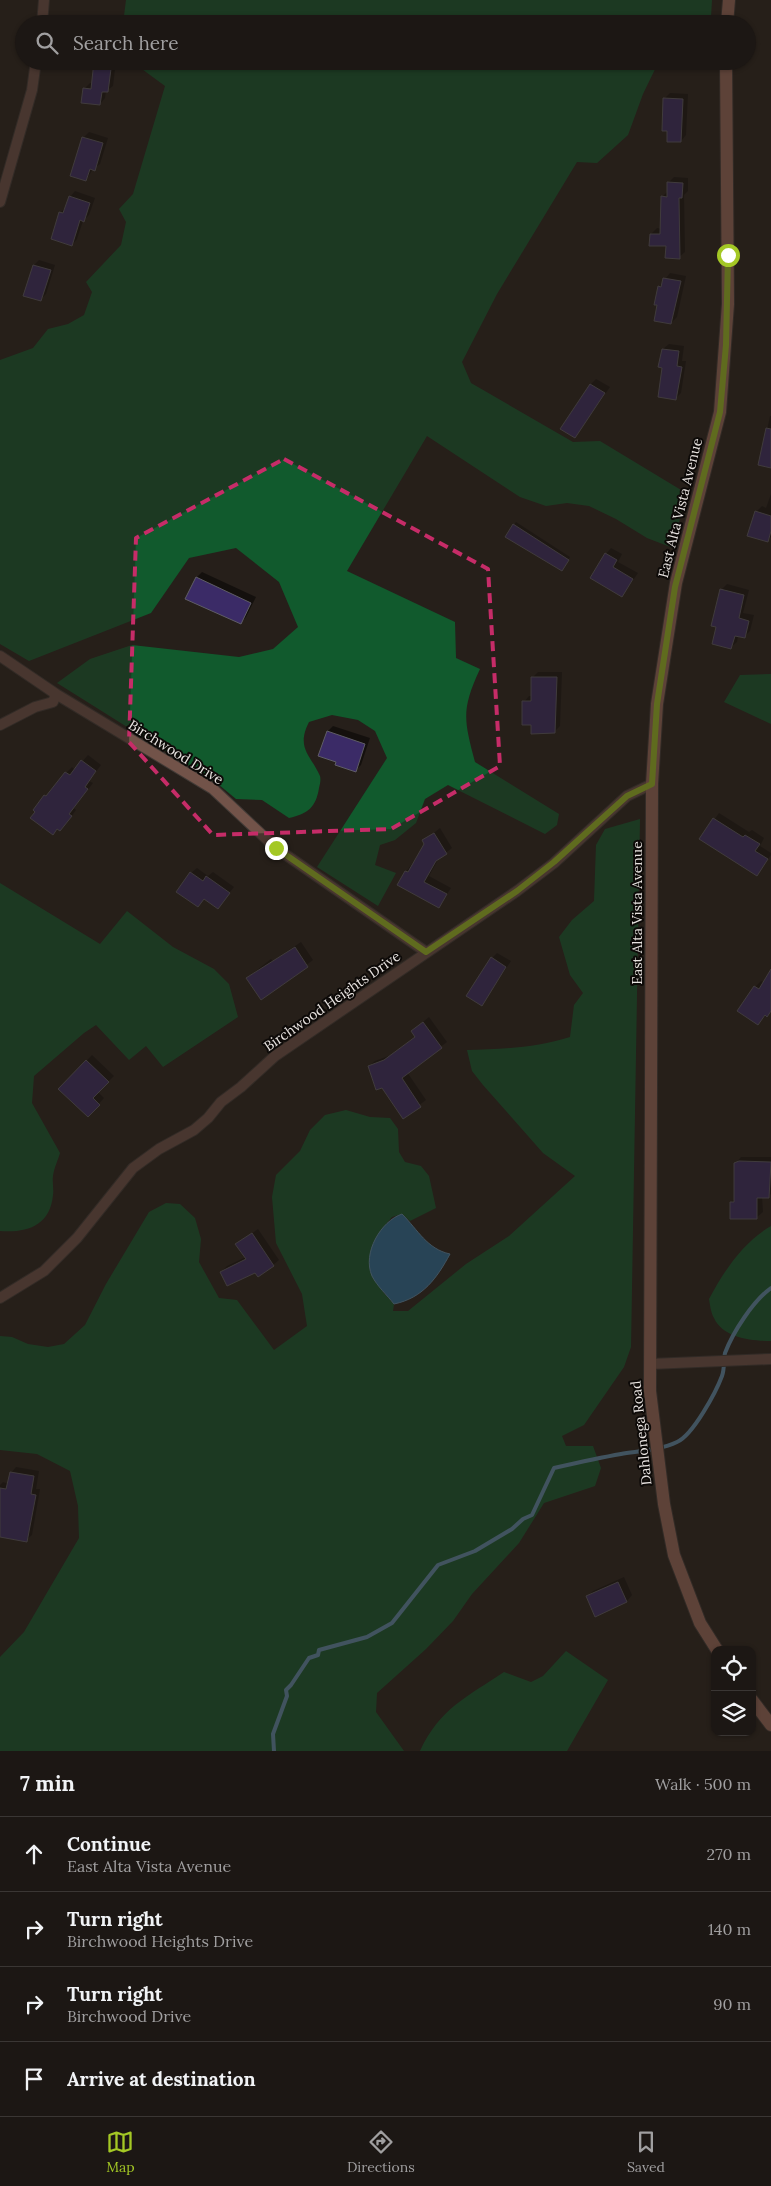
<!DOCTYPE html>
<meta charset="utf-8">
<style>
:root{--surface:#1c1714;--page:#292422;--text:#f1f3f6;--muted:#a09fa0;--line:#3a3634;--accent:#a4c825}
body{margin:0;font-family:Lora,serif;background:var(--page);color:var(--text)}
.controls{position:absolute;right:15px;bottom:15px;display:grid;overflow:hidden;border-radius:10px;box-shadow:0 1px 4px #0004}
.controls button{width:45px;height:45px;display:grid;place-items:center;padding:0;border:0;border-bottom:1px solid var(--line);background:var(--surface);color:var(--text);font:25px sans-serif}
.stop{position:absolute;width:15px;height:15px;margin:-11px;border:4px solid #a4c825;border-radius:50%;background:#fff}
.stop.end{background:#a4c825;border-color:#fff;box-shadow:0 1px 5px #0008}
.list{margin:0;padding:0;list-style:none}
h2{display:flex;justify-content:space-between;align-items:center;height:65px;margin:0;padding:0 20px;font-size:21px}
h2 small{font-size:16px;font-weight:400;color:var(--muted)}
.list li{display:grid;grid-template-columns:32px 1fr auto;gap:15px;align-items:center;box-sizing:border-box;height:75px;padding:0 20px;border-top:1px solid var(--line)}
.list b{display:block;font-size:19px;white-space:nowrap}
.list p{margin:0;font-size:16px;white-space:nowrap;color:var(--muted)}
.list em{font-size:16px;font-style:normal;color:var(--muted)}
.icon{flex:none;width:28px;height:28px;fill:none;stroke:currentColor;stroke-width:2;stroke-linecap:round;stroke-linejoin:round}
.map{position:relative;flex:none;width:771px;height:1751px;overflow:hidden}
.search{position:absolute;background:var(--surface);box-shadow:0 1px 4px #0004;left:15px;right:15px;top:15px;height:55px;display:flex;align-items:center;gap:12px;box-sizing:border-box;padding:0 18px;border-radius:28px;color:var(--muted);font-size:19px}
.sheet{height:365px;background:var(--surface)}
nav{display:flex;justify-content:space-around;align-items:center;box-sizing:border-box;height:70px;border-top:1px solid var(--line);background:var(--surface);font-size:14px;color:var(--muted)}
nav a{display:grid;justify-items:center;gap:2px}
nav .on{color:var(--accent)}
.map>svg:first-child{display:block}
</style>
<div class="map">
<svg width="771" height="1751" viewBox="0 0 771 1751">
<rect width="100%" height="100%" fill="#261f1a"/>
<path fill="#115a2d" d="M 126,0 L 712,0 L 711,17 L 701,24 L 123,24 Z
M 131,61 L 659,61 L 643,94 L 628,135 L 597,163 L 577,162 L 497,294 L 462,362 L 471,383 L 573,442 L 600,441 L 686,493 L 673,548 L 647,538 L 616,519 L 589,506 L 567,503 L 546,506 L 520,497 L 427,436 L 347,571 L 455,622 L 456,658 L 480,669 C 461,710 464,720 475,762 L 559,814 L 557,825 L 545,834 L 448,785 L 425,799 L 416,823 L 395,840 L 380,845 L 375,865 L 396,873 L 378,906 L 317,867 L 387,758 L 375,731 L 358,720 L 332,715 L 309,722 C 296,748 310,754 320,776 C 321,780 320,784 319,788 C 316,807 308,814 289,818 L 262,800 L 236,799 L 218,784 L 57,683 L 90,659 L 132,645 L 239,657 L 273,649 L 298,627 L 279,582 L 236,548 L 189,558 L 151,613 L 29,661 L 0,644 L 0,360 L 33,348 L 48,329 L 68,324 L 84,315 L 92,292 L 86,282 L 121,245 L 126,222 L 119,209 L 133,194 L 165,86 Z
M 771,674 L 771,724 L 724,702 L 740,675 Z
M 640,819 L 631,1347 L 624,1367 L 584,1425 L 562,1436 L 566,1446 L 593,1446 L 601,1468 L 595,1486 L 544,1503 L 519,1543 L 472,1594 L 453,1621 L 426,1649 L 377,1693 L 376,1712 L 404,1751 L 0,1751 L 0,1657 L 24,1632 L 79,1538 L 78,1506 L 70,1471 L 37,1454 L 0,1450 L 0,1336 L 12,1337 L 28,1344 L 48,1347 L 64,1344 L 85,1325 L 106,1284 L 149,1212 L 166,1203 L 180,1204 L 195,1218 L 201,1239 L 199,1262 L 219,1298 L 237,1300 L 274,1350 L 307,1326 L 302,1294 L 276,1243 L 272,1197 L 276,1175 L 300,1151 L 310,1130 L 325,1115 L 346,1110 L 370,1117 L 390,1118 L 398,1129 L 399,1152 L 405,1162 L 421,1166 L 429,1176 L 436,1208 L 410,1221 L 402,1214 L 392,1217 L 382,1229 L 374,1243 L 383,1292 L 394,1304 L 393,1311 L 408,1311 L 466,1264 L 509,1236 L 575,1176 L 543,1153 L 483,1085 L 472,1071 L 467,1050 C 502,1049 536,1048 570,1037 L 574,1005 L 583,993 L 570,975 L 559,937 L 572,920 L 594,901 L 596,845 L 605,829 Z
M 0,883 L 100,944 L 127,911 L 173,947 L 214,969 L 229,984 L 238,1017 L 163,1067 L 146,1046 L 129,1060 L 96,1025 L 84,1033 L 34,1076 L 32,1103 L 60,1153 C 58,1160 54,1168 53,1176 C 52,1182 54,1189 53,1195 C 50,1226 27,1233 0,1231 Z
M 771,1226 L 771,1341 C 752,1341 723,1338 714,1318 C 711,1313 710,1305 709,1299 C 724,1271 743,1242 771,1226 Z
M 566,1651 L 608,1680 L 567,1751 L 420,1751 C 440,1708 467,1697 504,1672 L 531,1682 L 543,1676 Z"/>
<path fill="#2a71a0" stroke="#6393b3" d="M 402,1214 C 418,1230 427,1249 450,1254 C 437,1278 423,1298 394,1304 C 387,1295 377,1286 372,1276 C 362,1253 381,1221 402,1214 Z"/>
<path fill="#0007" d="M 87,61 L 116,61 L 113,86 L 106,91 L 105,98 L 100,104 L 84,89 L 90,83 L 93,83 L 95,67 L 86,66 Z
M 670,93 L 688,94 L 686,135 L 681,141 L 664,99 Z
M 89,132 L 108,138 L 100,164 L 93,169 L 86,180 L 83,138 Z
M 674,177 L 688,178 L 688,191 L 684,195 L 685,252 L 679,257 L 667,245 L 651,234 L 657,228 L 662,229 L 662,197 L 668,191 L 668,183 Z
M 75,191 L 95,198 L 89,215 L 83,221 L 77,239 L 72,245 L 60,213 L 67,206 L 70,197 Z
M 39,260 L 55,265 L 46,294 L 40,300 L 34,265 Z
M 670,273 L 686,276 L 677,317 L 671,323 L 659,304 L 659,287 Z
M 669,344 L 684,346 L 682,361 L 686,361 L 681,393 L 675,399 L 664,367 L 663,349 Z
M 596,379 L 610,387 L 575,437 L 591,384 Z
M 770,416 L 771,416 L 771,466 L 760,464 Z
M 771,494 L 771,537 L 767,541 L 756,512 L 762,506 L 766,508 Z
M 516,522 L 570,557 L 564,567 L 514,525 Z
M 611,548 L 622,554 L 618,562 L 638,573 L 622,596 L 606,554 Z
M 202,572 L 256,597 L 246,617 L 241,623 L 197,577 Z
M 727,584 L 749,590 L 743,613 L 754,615 L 750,631 L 744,637 L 738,636 L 737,642 L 731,647 L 721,590 Z
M 538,672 L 562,672 L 560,726 L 554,732 L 524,702 L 529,696 L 533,696 L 533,677 Z
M 333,726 L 370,738 L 361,765 L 355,771 L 338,761 L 328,731 Z
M 88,755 L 101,765 L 89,781 L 93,783 L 74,808 L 76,810 L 66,824 L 53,833 L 34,810 L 66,773 L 72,767 L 75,770 Z
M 719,813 L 749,832 L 752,830 L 764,838 L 760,846 L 771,853 L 771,855 L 757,874 L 701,839 Z
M 440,828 L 452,848 L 439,858 L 429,876 L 451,888 L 439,906 L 406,872 L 426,844 L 424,841 Z
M 197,868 L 208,876 L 213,872 L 234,887 L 218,907 L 191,873 Z
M 301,942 L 313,960 L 262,998 L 247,978 L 271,959 L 273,961 Z
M 497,953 L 511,961 L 482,1004 L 492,958 Z
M 771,973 L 771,1011 L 758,1023 L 755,987 L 761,981 L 764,983 Z
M 429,1017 L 447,1042 L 407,1072 L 426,1100 L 403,1117 L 369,1066 L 375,1061 L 391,1055 L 416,1036 L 412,1031 Z
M 92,1055 L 114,1076 L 98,1092 L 104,1098 L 88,1116 L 60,1089 Z
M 741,1157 L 771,1157 L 771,1194 L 768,1197 L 762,1197 L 763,1212 L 757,1217 L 732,1202 L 735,1198 L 736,1163 Z
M 258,1229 L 279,1260 L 273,1265 L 255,1271 L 221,1272 L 227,1266 L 246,1257 L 237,1244 Z
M 16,1467 L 39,1471 L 36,1489 L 40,1489 L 32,1535 L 26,1540 L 0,1536 L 0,1485 L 3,1482 L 9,1484 L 11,1473 Z
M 624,1577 L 632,1595 L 627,1601 L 595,1615 L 587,1597 L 593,1591 Z"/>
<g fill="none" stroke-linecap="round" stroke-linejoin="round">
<path stroke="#6393b3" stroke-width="4" d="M 274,1751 L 273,1734 L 287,1696 L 286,1690 L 291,1685 L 309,1658 L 318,1655 L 319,1650 L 367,1637 L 392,1623 L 438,1565 L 475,1551 L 512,1529 L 523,1519 L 532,1515 L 554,1468 C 576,1463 598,1458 621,1454 C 639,1451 661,1450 677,1442 C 693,1435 716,1392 722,1376 C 725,1368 723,1361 725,1353 C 733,1332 753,1301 771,1288"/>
</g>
<path fill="#3b2b67" stroke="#5f5d66" d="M 94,61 L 112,61 L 108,92 L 102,92 L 100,105 L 81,103 L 83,88 L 91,89 Z
M 663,98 L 683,99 L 681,142 L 667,142 L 667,131 L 662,131 Z
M 82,137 L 103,143 L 95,171 L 90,169 L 86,181 L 70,176 Z
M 667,182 L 683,183 L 682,198 L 679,198 L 680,259 L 665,258 L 666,246 L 649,246 L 650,234 L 660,234 L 661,196 L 667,197 Z
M 69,196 L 90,203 L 84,222 L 80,220 L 72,246 L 51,239 L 59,212 L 63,213 Z
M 33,265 L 51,270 L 41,301 L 23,296 Z
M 663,278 L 681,281 L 671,324 L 654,321 L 657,305 L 654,305 L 658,286 L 661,287 Z
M 662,349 L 679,351 L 677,366 L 682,367 L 676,400 L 658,397 L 662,368 L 658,367 Z
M 590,384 L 605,393 L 575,438 L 560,429 Z
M 766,428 L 771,429 L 771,468 L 758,465 Z
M 755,511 L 771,516 L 771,531 L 768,542 L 747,536 Z
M 513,524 L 569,560 L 562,571 L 505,537 Z
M 605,553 L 617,560 L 613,567 L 633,579 L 622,597 L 590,578 Z
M 196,577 L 251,603 L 241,624 L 185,599 Z
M 720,589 L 744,595 L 739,618 L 749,621 L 745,638 L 735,636 L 731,649 L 712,644 L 716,627 L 711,626 Z
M 531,677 L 557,677 L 555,733 L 531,734 L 531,725 L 522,725 L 522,701 L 531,701 Z
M 327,731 L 365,744 L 356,772 L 335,765 L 336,762 L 318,756 Z
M 81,760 L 96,771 L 85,787 L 88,789 L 69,814 L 72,816 L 60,831 L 57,829 L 53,835 L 30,818 L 35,812 L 33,810 L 44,795 L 46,796 L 65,772 L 70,775 Z
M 713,818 L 743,837 L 745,835 L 760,844 L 755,851 L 768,859 L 757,876 L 699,839 Z
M 434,833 L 447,854 L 436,861 L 424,882 L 447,894 L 439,908 L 397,885 L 405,871 L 408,872 L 424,844 L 422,840 Z
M 190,872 L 203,881 L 206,876 L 230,893 L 218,909 L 204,899 L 198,907 L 176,892 Z
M 295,947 L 308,967 L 261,1000 L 246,978 Z
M 491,957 L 506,967 L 482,1006 L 466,996 Z
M 771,969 L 771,1011 L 767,1017 L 765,1015 L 758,1025 L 737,1011 L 754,986 L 759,989 Z
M 423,1022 L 442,1048 L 402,1078 L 421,1107 L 403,1119 L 382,1088 L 376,1090 L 368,1066 L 384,1060 L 415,1037 L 411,1031 Z
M 86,1060 L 109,1082 L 93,1098 L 100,1105 L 88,1117 L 58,1089 Z
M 739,1161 L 771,1162 L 769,1198 L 757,1198 L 757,1219 L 730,1219 L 730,1202 L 734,1202 L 734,1163 Z
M 252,1233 L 274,1266 L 258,1277 L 255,1273 L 227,1286 L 220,1272 L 246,1259 L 235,1244 Z
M 10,1472 L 34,1476 L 31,1494 L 36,1495 L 27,1542 L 0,1537 L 0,1488 L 6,1489 Z
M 618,1582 L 627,1602 L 595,1617 L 586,1596 Z"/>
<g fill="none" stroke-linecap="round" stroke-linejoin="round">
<defs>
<path id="minor" d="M 42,24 L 44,0
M 0,202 L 32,90 L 36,61
M 0,656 L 56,694 L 213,789 L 276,848 L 426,952
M 0,725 L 35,707 L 53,702 L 56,694
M 0,1298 L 44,1271 L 77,1238 L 133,1168 L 159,1149 L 194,1130 L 208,1118 L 221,1102 L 241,1087 L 275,1056 L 517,891 L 554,863 L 627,796 L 652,784
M 650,1364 L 771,1359"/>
<path id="secondary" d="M 727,24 L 729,0
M 717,1650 L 700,1623 L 674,1555 L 664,1504 L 650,1391 L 652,784 L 657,704 L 676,583 L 720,412 L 728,304 L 726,61
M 752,1700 L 771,1725"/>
</defs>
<use href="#minor" stroke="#413a36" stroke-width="12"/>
<use href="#secondary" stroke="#413a36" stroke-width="14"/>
<use href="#minor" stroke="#725349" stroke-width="10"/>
<use href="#secondary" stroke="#a16e5e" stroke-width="12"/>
</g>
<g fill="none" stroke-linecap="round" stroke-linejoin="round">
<path stroke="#a4c825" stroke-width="6" d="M 276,848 L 426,952 L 517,891 L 554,862 L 627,796 L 652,784 L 657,704 L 675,587 L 720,412 L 726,345 L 728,255"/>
</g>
<path d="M0 0H771V1751H0ZM 284,459 L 488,569 L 500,766 L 391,829 L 213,835 L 129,742 L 136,538 Z" fill="#261f1a" fill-opacity=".55" fill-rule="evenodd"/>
<path fill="none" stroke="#c62c68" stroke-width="4" stroke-dasharray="10 6" stroke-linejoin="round" d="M 284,459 L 488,569 L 500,766 L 391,829 L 213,835 L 129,742 L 136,538 Z"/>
<g text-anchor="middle" stroke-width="4" stroke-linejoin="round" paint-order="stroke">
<g font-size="14" fill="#e8e3e0" stroke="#0d0a08">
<text transform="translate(680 508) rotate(-76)" y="5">East Alta Vista Avenue</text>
<text transform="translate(176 752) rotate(32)" y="5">Birchwood Drive</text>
<text transform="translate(637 913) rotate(-90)" y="5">East Alta Vista Avenue</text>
<text transform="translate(332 1001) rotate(-35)" y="5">Birchwood Heights Drive</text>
<text transform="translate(641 1433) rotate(-96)" y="5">Dahlonega Road</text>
</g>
</g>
</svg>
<div class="controls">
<button><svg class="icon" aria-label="locate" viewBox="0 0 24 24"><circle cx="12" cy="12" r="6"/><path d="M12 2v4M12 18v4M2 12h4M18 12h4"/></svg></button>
<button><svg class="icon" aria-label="layers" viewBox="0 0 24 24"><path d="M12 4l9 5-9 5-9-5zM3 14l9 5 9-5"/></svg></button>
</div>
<div class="stop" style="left:728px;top:255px"></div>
<div class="stop end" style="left:276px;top:848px"></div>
<div class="search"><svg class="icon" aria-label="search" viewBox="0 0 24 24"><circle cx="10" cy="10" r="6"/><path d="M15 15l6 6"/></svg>Search here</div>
</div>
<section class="sheet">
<h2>7 min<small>Walk · 500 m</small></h2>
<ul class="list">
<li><svg class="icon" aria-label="ahead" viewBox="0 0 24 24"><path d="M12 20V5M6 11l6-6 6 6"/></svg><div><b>Continue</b><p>East Alta Vista Avenue</p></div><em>270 m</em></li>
<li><svg class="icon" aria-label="right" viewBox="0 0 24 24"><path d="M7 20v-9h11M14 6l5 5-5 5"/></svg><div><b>Turn right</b><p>Birchwood Heights Drive</p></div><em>140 m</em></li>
<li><svg class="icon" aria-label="right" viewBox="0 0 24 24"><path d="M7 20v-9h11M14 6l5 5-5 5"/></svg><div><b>Turn right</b><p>Birchwood Drive</p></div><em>90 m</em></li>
<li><svg class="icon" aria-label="arrive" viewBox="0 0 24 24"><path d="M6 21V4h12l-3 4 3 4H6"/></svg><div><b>Arrive at destination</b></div></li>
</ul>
</section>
<nav>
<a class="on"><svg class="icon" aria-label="map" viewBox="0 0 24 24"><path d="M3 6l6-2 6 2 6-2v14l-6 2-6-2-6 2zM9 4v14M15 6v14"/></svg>Map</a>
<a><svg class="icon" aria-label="directions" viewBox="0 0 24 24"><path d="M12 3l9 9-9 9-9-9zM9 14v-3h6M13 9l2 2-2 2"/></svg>Directions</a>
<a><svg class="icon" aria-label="saved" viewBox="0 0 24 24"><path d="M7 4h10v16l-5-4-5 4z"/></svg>Saved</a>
</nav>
